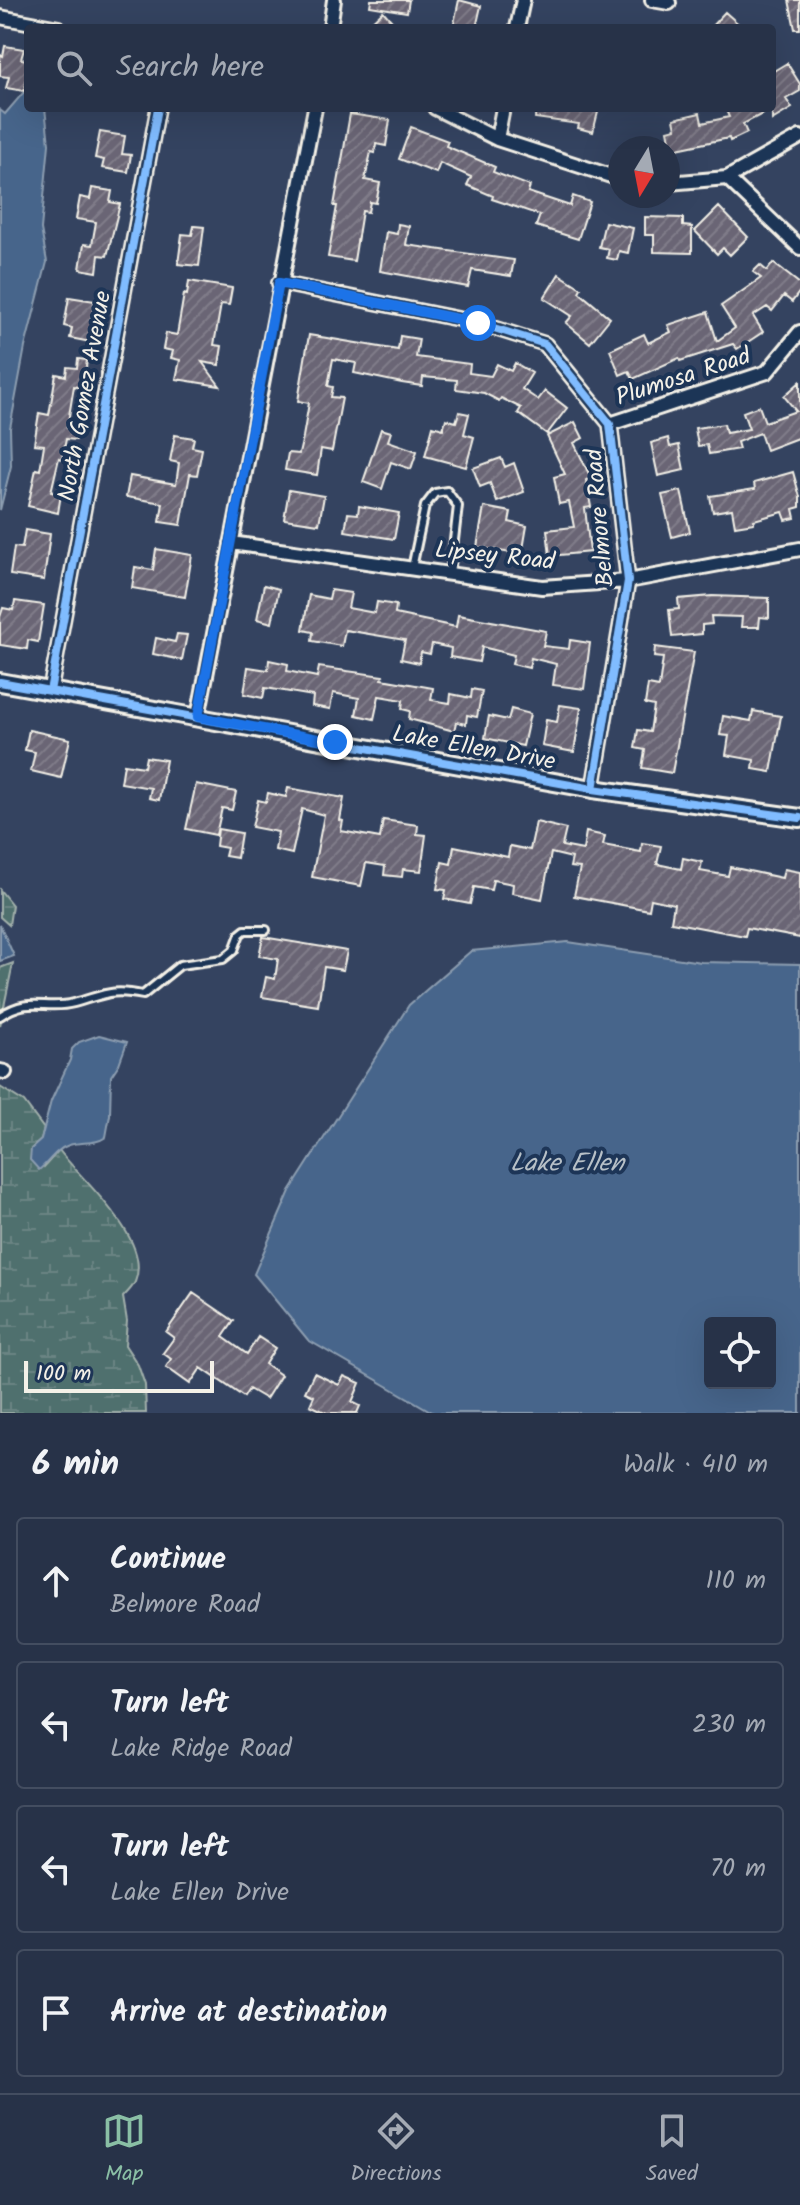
<!DOCTYPE html>
<meta charset="utf-8">
<style>
:root{--surface:#273248;--page:#2f3a4f;--text:#f1f3f6;--muted:#a4aab4;--line:#434d60;--accent:#8abfa5}
body{margin:0;font-family:Kalam,sans-serif;background:var(--page);color:var(--text)}
.controls{position:absolute;right:24px;bottom:24px;display:grid;overflow:hidden;border-radius:8px;box-shadow:0 8px 32px #0002}
.controls button{width:72px;height:72px;display:grid;place-items:center;padding:0;border:0;border-bottom:2px solid var(--line);background:var(--surface);color:var(--text);font:40px sans-serif}
.compass{position:absolute;left:608px;top:136px;width:72px;height:72px;border-radius:50%;background:var(--surface);box-shadow:0 8px 32px #0002;rotate:190deg}
.scale{position:absolute;left:24px;bottom:20px;width:190px;box-sizing:border-box;padding-left:8px;border:4px solid #f4f1e8;border-top:0;font-size:22px;line-height:28px;white-space:nowrap;color:#f4f1e8;-webkit-text-stroke:6px #1d3557;paint-order:stroke}
.stop{position:absolute;width:24px;height:24px;margin:-18px;border:6px solid #1a73e8;border-radius:50%;background:#fff}
.stop.end{background:#1a73e8;border-color:#fff;box-shadow:0 2px 8px #0008}
.list{margin:0;padding:0;list-style:none}
h2{display:flex;justify-content:space-between;align-items:center;height:104px;margin:0;padding:0 32px;font-size:34px}
h2 small{font-size:26px;font-weight:400;color:var(--muted)}
.list li{display:grid;grid-template-columns:52px 1fr auto;gap:24px;align-items:center;box-sizing:border-box;height:128px;margin:0 16px 16px;padding:0 16px;border:2px solid var(--line);border-radius:8px}
.list b{display:block;font-size:30px;white-space:nowrap}
.list p{margin:0;font-size:26px;white-space:nowrap;color:var(--muted)}
.list em{font-size:26px;font-style:normal;color:var(--muted)}
.icon{flex:none;width:44px;height:44px;fill:none;stroke:currentColor;stroke-width:2;stroke-linecap:round;stroke-linejoin:round}
.map{position:relative;flex:none;width:800px;height:1413px;overflow:hidden}
.search{position:absolute;background:var(--surface);box-shadow:0 8px 32px #0002;left:24px;right:24px;top:24px;height:88px;display:flex;align-items:center;gap:20px;box-sizing:border-box;padding:0 28px;border-radius:8px;color:var(--muted);font-size:30px}
.sheet{height:680px;background:var(--surface)}
nav{display:flex;justify-content:space-around;align-items:center;box-sizing:border-box;height:112px;border-top:2px solid var(--line);background:var(--surface);font-size:22px;color:var(--muted)}
nav a{display:grid;justify-items:center;gap:4px}
nav .on{color:var(--accent)}
.map>svg:first-child{display:block}
</style>
<div class="map">
<svg width="800" height="1413" viewBox="0 0 800 1413">
<defs>
<pattern id="wetland-marsh" width="20" height="14" patternUnits="userSpaceOnUse" patternTransform="scale(2)"><rect width="20" height="14" fill="#506f6e"/><path d="M1 5h8M5 5V1M11 12h8M15 12V8" fill="none" stroke="#6a8483"/></pattern>
<pattern id="building-hatch" width="6" height="6" patternUnits="userSpaceOnUse" patternTransform="scale(2)"><rect width="6" height="6" fill="#6a6575"/><path d="M-1 1l2-2M0 6l6-6M5 7l2-2" fill="none" stroke="#807c89"/></pattern>
</defs>
<rect width="100%" height="100%" fill="#344360"/>
<filter id="ink" filterUnits="userSpaceOnUse"><feTurbulence type="fractalNoise" baseFrequency=".0125" numOctaves="2"/><feDisplacementMap in="SourceGraphic" scale="16" xChannelSelector="R" yChannelSelector="G"/><feConvolveMatrix kernelMatrix="1 2 1 2 8 2 1 2 1" color-interpolation-filters="sRGB"/></filter>
<g filter="url(#ink)">
<path fill="url(#wetland-marsh)" stroke="#a2b0ab" stroke-width="2" d="M 0,890 L 12,905 L 9,925 L 0,917 Z
M 13,963 L 0,1026 L 0,968 Z
M 0,1087 L 24,1102 L 44,1129 L 41,1140 L 31,1149 L 44,1167 L 59,1150 C 82,1181 153,1239 135,1282 C 133,1287 127,1293 123,1297 L 127,1321 L 125,1345 L 138,1365 L 145,1385 L 146,1413 L 0,1413 Z"/>
<path fill="#46658b" stroke="#8c9db0" stroke-width="2" fill-rule="evenodd" d="M 23,93 L 28,93 L 28,108 L 45,108 L 49,144 L 41,229 L 47,262 L 25,347 L 10,428 L 11,466 L 0,510 L 0,110 L 5,114 Z
M 0,925 L 14,956 L 0,961 Z
M 568,942 L 701,962 L 800,964 L 800,1413 L 434,1413 L 308,1340 L 254,1274 L 290,1191 L 409,1005 L 471,951 ZM 770,1323 L 770,1383 L 710,1383 L 710,1323 Z
M 99,1035 L 127,1042 L 119,1064 L 111,1076 L 110,1115 L 106,1137 C 95,1145 82,1141 69,1145 C 56,1149 49,1162 39,1170 L 30,1160 L 31,1149 L 41,1140 L 51,1101 L 70,1060 L 72,1049 L 79,1042 Z"/>
<path fill="url(#building-hatch)" stroke="#f4f1e8" stroke-width="2" d="M 371,0 L 409,0 L 407,12 L 370,6 Z
M 459,0 L 481,6 L 476,28 L 453,28 Z
M 789,0 L 800,0 L 800,29 L 795,29 Z
M 383,11 L 398,28 L 365,28 Z
M 725,12 L 743,28 L 710,28 Z
M 5,46 L 24,49 L 21,59 L 28,60 L 25,91 L 6,88 L 9,77 L 0,76 L 0,55 L 3,56 Z
M 787,63 L 800,84 L 800,91 L 786,99 L 792,108 L 772,120 L 772,109 L 743,124 L 747,133 L 730,141 L 729,138 L 672,150 L 668,130 L 676,128 L 674,119 L 700,113 L 702,123 L 729,117 L 725,108 L 772,108 L 772,72 Z
M 536,108 L 599,108 L 593,132 L 578,128 L 579,124 L 535,118 Z
M 350,114 L 390,120 L 386,146 L 376,144 L 375,153 L 371,152 L 365,180 L 380,183 L 376,203 L 370,202 L 368,212 L 362,211 L 354,261 L 328,257 L 337,206 L 334,206 Z
M 411,127 L 448,141 L 446,146 L 495,167 L 493,172 L 530,186 L 528,192 L 570,206 L 573,196 L 590,202 L 578,239 L 536,226 L 540,215 L 492,199 L 493,196 L 467,185 L 471,177 L 440,163 L 436,173 L 399,159 Z
M 100,132 L 125,136 L 122,154 L 131,155 L 128,172 L 102,168 L 104,160 L 95,158 Z
M 92,188 L 112,191 L 110,202 L 120,204 L 107,256 L 99,255 L 97,272 L 80,269 L 84,244 L 92,245 L 96,222 L 76,219 L 80,197 L 90,199 Z
M 719,207 L 748,237 L 730,255 L 723,248 L 717,254 L 695,231 Z
M 645,217 L 683,218 L 683,226 L 692,227 L 692,253 L 654,252 L 654,235 L 645,235 Z
M 605,222 L 633,228 L 628,253 L 619,251 L 617,260 L 607,258 L 609,249 L 599,247 Z
M 398,224 L 409,226 L 406,245 L 514,260 L 511,276 L 472,270 L 468,287 L 380,271 L 386,232 L 397,234 Z
M 194,226 L 204,227 L 199,266 L 178,264 L 182,234 L 192,235 Z
M 773,263 L 800,284 L 800,291 L 792,302 L 784,296 L 772,311 L 767,307 L 753,316 L 763,332 L 737,349 L 733,344 L 680,361 L 679,358 L 633,379 L 629,371 L 620,375 L 610,350 L 644,334 L 648,343 L 671,332 L 668,325 L 708,312 L 717,341 L 735,328 L 721,306 L 761,278 L 753,272 L 760,265 L 767,271 Z
M 559,274 L 581,288 L 579,292 L 610,318 L 590,343 L 566,323 L 572,316 L 544,298 Z
M 189,281 L 232,288 L 229,305 L 221,304 L 214,345 L 222,346 L 219,365 L 202,362 L 220,386 L 176,379 L 180,360 L 171,358 L 173,351 L 163,349 L 166,333 L 177,335 L 184,294 L 187,295 Z
M 69,297 L 95,301 L 91,321 L 100,323 L 96,343 L 70,338 L 72,328 L 64,326 Z
M 309,335 L 398,350 L 400,336 L 419,339 L 416,357 L 470,364 L 469,373 L 491,376 L 497,364 L 511,371 L 515,363 L 532,373 L 522,389 L 538,400 L 545,391 L 567,408 L 547,434 L 518,413 L 521,408 L 501,398 L 499,401 L 484,393 L 456,389 L 457,380 L 423,377 L 422,386 L 402,383 L 354,373 L 356,363 L 333,359 L 328,386 L 333,387 L 331,397 L 342,398 L 332,451 L 321,449 L 317,475 L 285,470 L 288,453 L 299,454 L 303,437 L 309,403 L 298,401 Z
M 78,359 L 87,360 L 83,389 L 74,386 L 67,428 L 77,430 L 76,440 L 66,439 L 62,459 L 59,458 L 51,492 L 61,494 L 58,513 L 28,506 L 36,469 L 40,470 L 44,445 L 34,444 L 39,413 L 49,415 L 56,374 L 66,376 L 67,367 L 77,368 Z
M 800,382 L 800,437 L 766,450 L 760,433 L 737,442 L 739,449 L 709,454 L 707,445 L 698,446 L 695,428 L 724,424 L 726,433 L 749,429 L 743,412 L 759,406 L 765,422 L 796,411 L 784,396 Z
M 459,412 L 469,414 L 464,434 L 474,437 L 466,467 L 425,456 L 433,426 L 443,429 L 446,419 L 456,422 Z
M 575,422 L 583,438 L 574,443 L 591,478 L 586,480 L 591,507 L 585,508 L 590,552 L 550,556 L 547,530 L 574,527 L 569,502 L 559,504 L 554,477 L 565,474 L 547,436 Z
M 381,429 L 391,432 L 388,441 L 417,451 L 411,469 L 391,462 L 382,489 L 363,482 Z
M 175,435 L 194,438 L 192,447 L 202,449 L 197,475 L 190,474 L 181,525 L 160,522 L 163,503 L 126,497 L 130,476 L 176,484 L 179,463 L 170,461 Z
M 668,438 L 670,447 L 679,445 L 684,470 L 658,476 L 651,443 Z
M 501,458 L 505,467 L 514,463 L 524,492 L 497,502 L 490,483 L 480,487 L 473,468 Z
M 793,472 L 800,497 L 800,507 L 793,509 L 795,518 L 786,520 L 783,512 L 754,520 L 754,523 L 735,526 L 732,509 L 713,512 L 710,496 L 755,489 L 754,483 Z
M 289,490 L 324,496 L 319,524 L 284,519 Z
M 681,491 L 690,532 L 672,537 L 662,495 Z
M 359,506 L 399,513 L 394,539 L 345,531 L 348,513 L 358,514 Z
M 484,507 L 511,512 L 509,522 L 527,526 L 522,555 L 477,547 Z
M 25,530 L 50,534 L 44,580 L 10,575 L 14,547 L 22,548 Z
M 156,549 L 192,555 L 185,597 L 132,588 L 135,567 L 153,570 Z
M 264,585 L 279,589 L 272,623 L 257,619 Z
M 331,590 L 351,593 L 348,608 L 375,613 L 377,602 L 396,605 L 395,614 L 456,627 L 458,615 L 546,631 L 543,646 L 569,649 L 570,640 L 590,643 L 584,689 L 553,685 L 556,664 L 531,658 L 529,668 L 512,664 L 514,655 L 482,647 L 479,662 L 450,657 L 451,648 L 432,644 L 430,654 L 421,652 L 419,663 L 401,659 L 405,640 L 345,630 L 342,646 L 312,641 L 313,632 L 303,630 L 309,595 L 329,599 Z
M 712,596 L 769,598 L 769,618 L 760,617 L 759,627 L 741,627 L 742,617 L 711,616 L 712,624 L 702,625 L 702,634 L 672,637 L 669,610 L 679,609 L 678,599 Z
M 15,601 L 44,605 L 38,642 L 28,640 L 27,649 L 0,645 L 0,617 L 3,608 L 13,610 Z
M 177,634 L 187,635 L 182,660 L 153,654 L 156,638 L 175,642 Z
M 655,647 L 694,652 L 672,773 L 642,768 L 645,750 L 635,748 L 638,730 L 650,732 L 654,706 L 645,704 L 648,685 L 659,687 L 663,658 L 654,657 Z
M 269,660 L 288,664 L 287,671 L 317,677 L 319,667 L 383,676 L 382,679 L 433,688 L 431,700 L 450,703 L 451,694 L 471,698 L 472,689 L 482,691 L 477,717 L 467,715 L 466,724 L 456,722 L 454,731 L 409,719 L 410,711 L 402,709 L 403,700 L 379,696 L 374,719 L 356,715 L 359,698 L 333,693 L 330,709 L 312,706 L 313,696 L 284,691 L 265,688 L 263,698 L 244,694 L 248,667 L 268,670 Z
M 560,705 L 581,708 L 574,752 L 542,746 L 546,720 L 557,722 Z
M 511,709 L 530,714 L 523,746 L 485,738 L 489,716 L 508,720 Z
M 753,711 L 781,716 L 771,772 L 753,769 L 754,760 L 726,755 L 729,736 L 720,735 L 723,716 L 751,721 Z
M 29,730 L 70,739 L 61,778 L 31,771 L 35,752 L 25,750 Z
M 146,757 L 166,760 L 159,800 L 149,798 L 151,788 L 121,783 L 124,764 L 144,767 Z
M 196,784 L 236,792 L 232,810 L 222,808 L 216,835 L 186,829 Z
M 288,788 L 344,798 L 340,820 L 343,821 L 341,831 L 380,838 L 383,820 L 418,825 L 417,834 L 426,835 L 421,871 L 403,869 L 402,877 L 384,875 L 385,866 L 366,863 L 361,886 L 312,877 L 324,815 L 302,809 L 292,854 L 275,850 L 278,832 L 252,827 L 258,800 L 266,802 L 268,793 L 286,797 Z
M 536,822 L 566,829 L 562,846 L 583,850 L 586,832 L 605,836 L 603,845 L 614,847 L 641,852 L 642,843 L 661,846 L 657,864 L 681,869 L 683,858 L 702,862 L 700,871 L 728,876 L 730,867 L 782,878 L 784,869 L 800,872 L 800,938 L 747,928 L 745,936 L 671,922 L 674,904 L 651,899 L 649,910 L 574,896 L 580,868 L 570,867 L 572,858 L 551,853 L 542,899 L 512,893 L 513,884 L 493,880 L 491,890 L 474,887 L 470,904 L 444,899 L 446,890 L 437,889 L 442,862 L 451,864 L 454,846 L 508,857 L 510,846 L 530,850 Z
M 218,829 L 241,833 L 237,858 L 225,856 L 227,848 L 216,846 Z
M 263,937 L 347,951 L 343,970 L 324,967 L 318,1006 L 262,997 L 266,977 L 275,979 L 278,959 L 259,956 Z
M 193,1293 L 234,1321 L 223,1337 L 247,1354 L 258,1337 L 275,1348 L 265,1364 L 281,1375 L 266,1399 L 249,1389 L 244,1397 L 201,1368 L 190,1384 L 166,1367 L 171,1359 L 163,1353 L 174,1338 L 166,1332 Z
M 314,1373 L 339,1385 L 344,1376 L 360,1383 L 352,1402 L 360,1406 L 357,1413 L 327,1413 L 310,1405 L 314,1396 L 305,1392 Z"/>
<g fill="none" stroke-linecap="round" stroke-linejoin="round">
<defs>
<path id="service" d="M 412,568 L 425,506 L 435,493 L 447,491 L 458,506 L 450,574
M 0,1016 C 32,995 44,1011 74,1003 C 104,995 110,988 143,995 L 180,965 L 223,959 L 234,950 L 240,934 L 245,930 L 266,930"/>
<path id="minor" d="M 652,0 L 669,3
M 0,17 L 59,28
M 330,28 L 334,0
M 517,28 L 523,0
M 435,108 L 497,139 L 620,179
M 497,139 L 503,108
M 727,178 L 800,248
M 668,183 L 727,178 L 800,137
M 279,283 L 478,323 L 545,344 L 610,424 L 628,581 L 593,789
M 610,424 L 767,372 L 800,332
M 231,543 L 542,587 L 628,581 L 800,549
M 50,691 L 158,108
M 198,717 L 315,108
M 0,1071 L 5,1072"/>
<path id="tertiary" d="M 0,682 L 593,789 L 800,818"/>
</defs>
<use href="#service" stroke="#f4f1e8" stroke-width="12"/>
<use href="#minor" stroke="#f4f1e8" stroke-width="18"/>
<use href="#tertiary" stroke="#f4f1e8" stroke-width="22"/>
<use href="#service" stroke="#1d3557" stroke-width="6"/>
<use href="#minor" stroke="#1d3557" stroke-width="12"/>
<use href="#tertiary" stroke="#1d3557" stroke-width="16"/>
<defs>
<path id="cycleway" d="M 279,283 L 478,323 L 545,344 L 610,424 L 628,581 L 593,789
M 0,682 L 593,789 L 800,818
M 50,691 L 158,108"/>
</defs>
<use href="#cycleway" stroke="#1d3557" stroke-width="13"/>
<use href="#cycleway" stroke="#80bcff" stroke-width="8"/>
</g>
</g>
<g fill="none" stroke-linecap="round" stroke-linejoin="round" filter="url(#ink)">
<path stroke="#1a73e8" stroke-width="10" d="M 335,742 L 198,717 L 279,283 L 478,323"/>
</g>
<g text-anchor="middle" stroke-width="8" stroke-linejoin="round" paint-order="stroke">
<g font-size="24" fill="#f4f1e8" stroke="#1d3557">
<text transform="translate(683 376) rotate(-18)" y="8">Plumosa Road</text>
<text transform="translate(84 396) rotate(-80)" y="8">North Gomez Avenue</text>
<text transform="translate(599 518) rotate(-95)" y="8">Belmore Road</text>
<text transform="translate(495 555) rotate(6)" y="8">Lipsey Road</text>
<text transform="translate(474 747) rotate(10)" y="8">Lake Ellen Drive</text>
</g>
<g font-size="26" font-style="italic" fill="#b7c0c7" stroke="#1d3557">
<text x="567" y="1171">Lake Ellen</text>
</g>
</g>
</svg>
<div class="controls">
<button><svg class="icon" aria-label="locate" viewBox="0 0 24 24"><circle cx="12" cy="12" r="6"/><path d="M12 2v4M12 18v4M2 12h4M18 12h4"/></svg></button>
</div>
<svg class="compass" viewBox="-18 -18 36 36"><path d="M0-13l5 13h-10z" fill="#e53935"/><path d="M0 13l5-13h-10z" fill="#a4aab4"/></svg>
<div class="scale">100 m</div>
<div class="stop" style="left:478px;top:323px"></div>
<div class="stop end" style="left:335px;top:742px"></div>
<div class="search"><svg class="icon" aria-label="search" viewBox="0 0 24 24"><circle cx="10" cy="10" r="6"/><path d="M15 15l6 6"/></svg>Search here</div>
</div>
<section class="sheet">
<h2>6 min<small>Walk · 410 m</small></h2>
<ul class="list">
<li><svg class="icon" aria-label="ahead" viewBox="0 0 24 24"><path d="M12 20V5M6 11l6-6 6 6"/></svg><div><b>Continue</b><p>Belmore Road</p></div><em>110 m</em></li>
<li><svg class="icon" aria-label="left" viewBox="0 0 24 24"><path d="M17 20v-9H6M10 6l-5 5 5 5"/></svg><div><b>Turn left</b><p>Lake Ridge Road</p></div><em>230 m</em></li>
<li><svg class="icon" aria-label="left" viewBox="0 0 24 24"><path d="M17 20v-9H6M10 6l-5 5 5 5"/></svg><div><b>Turn left</b><p>Lake Ellen Drive</p></div><em>70 m</em></li>
<li><svg class="icon" aria-label="arrive" viewBox="0 0 24 24"><path d="M6 21V4h12l-3 4 3 4H6"/></svg><div><b>Arrive at destination</b></div></li>
</ul>
</section>
<nav>
<a class="on"><svg class="icon" aria-label="map" viewBox="0 0 24 24"><path d="M3 6l6-2 6 2 6-2v14l-6 2-6-2-6 2zM9 4v14M15 6v14"/></svg>Map</a>
<a><svg class="icon" aria-label="directions" viewBox="0 0 24 24"><path d="M12 3l9 9-9 9-9-9zM9 14v-3h6M13 9l2 2-2 2"/></svg>Directions</a>
<a><svg class="icon" aria-label="saved" viewBox="0 0 24 24"><path d="M7 4h10v16l-5-4-5 4z"/></svg>Saved</a>
</nav>
